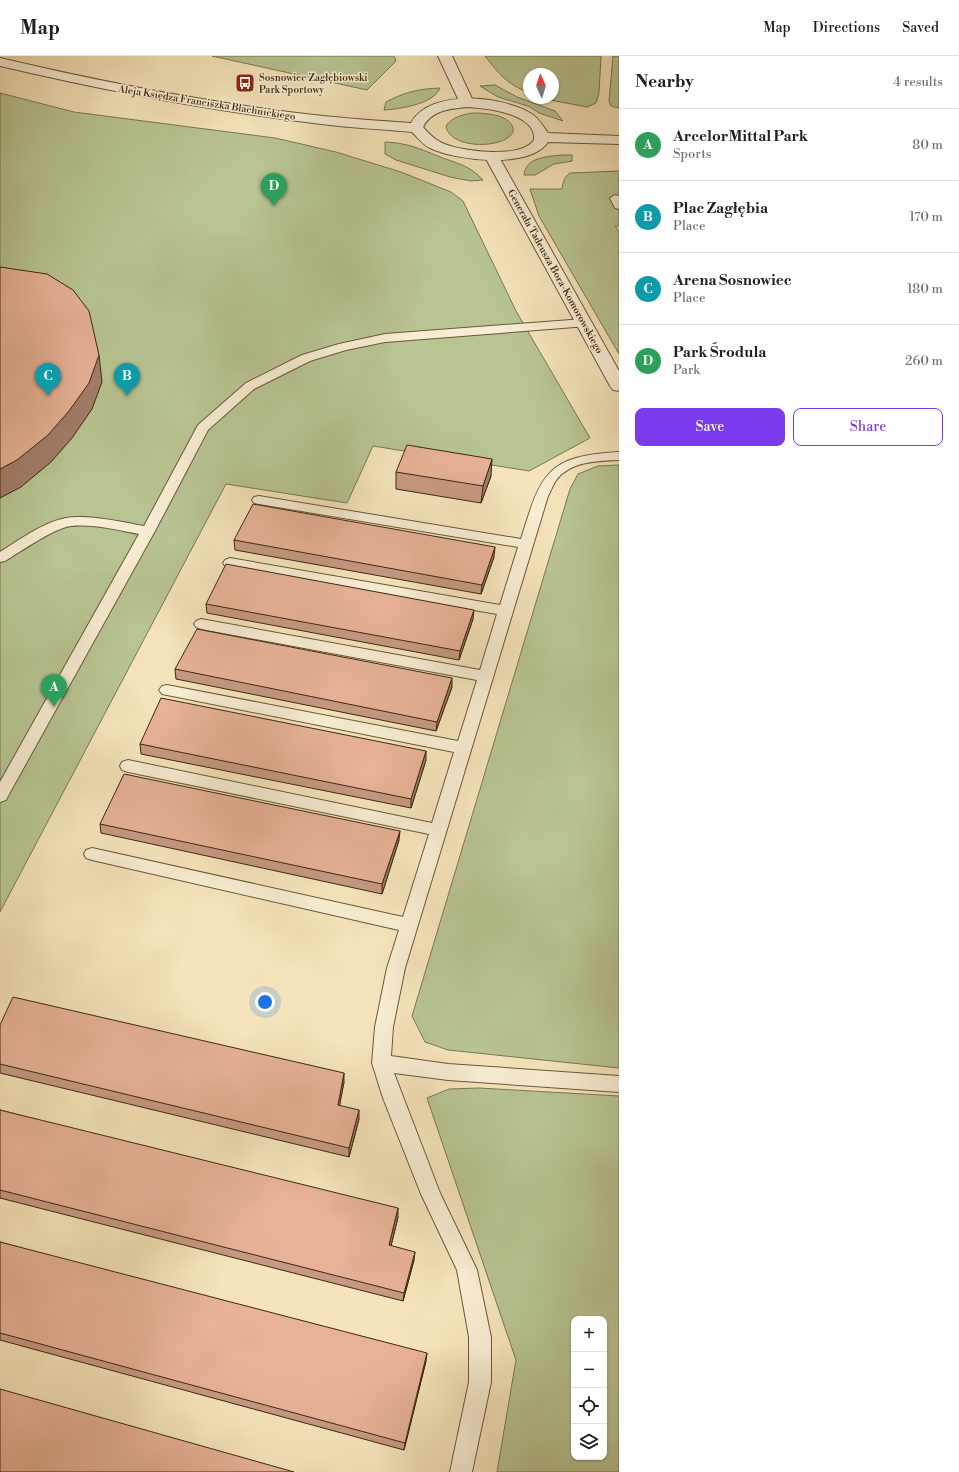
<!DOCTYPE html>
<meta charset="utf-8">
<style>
:root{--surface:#fff;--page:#f6f6f6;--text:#202124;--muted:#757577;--line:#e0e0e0;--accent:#7c3aed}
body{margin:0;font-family:"Libre Bodoni",serif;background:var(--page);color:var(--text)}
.controls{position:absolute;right:12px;bottom:12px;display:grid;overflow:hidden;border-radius:8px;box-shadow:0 1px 3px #0004}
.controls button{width:36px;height:36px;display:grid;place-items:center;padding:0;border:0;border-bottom:1px solid var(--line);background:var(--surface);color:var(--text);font:20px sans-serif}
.compass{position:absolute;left:523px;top:12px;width:36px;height:36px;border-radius:50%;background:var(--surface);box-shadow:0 1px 3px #0004;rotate:356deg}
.you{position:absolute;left:265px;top:946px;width:14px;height:14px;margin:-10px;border:3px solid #fff;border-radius:50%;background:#1a73e8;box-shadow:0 0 0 6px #1a73e833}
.badge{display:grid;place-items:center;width:26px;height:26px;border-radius:50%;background:var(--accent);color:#fff;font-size:13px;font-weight:700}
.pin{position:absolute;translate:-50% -33px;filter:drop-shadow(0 1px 2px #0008)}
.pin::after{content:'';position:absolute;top:21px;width:14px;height:12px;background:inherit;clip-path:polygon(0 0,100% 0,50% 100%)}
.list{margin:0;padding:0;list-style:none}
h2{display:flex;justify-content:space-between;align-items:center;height:52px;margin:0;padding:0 16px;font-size:17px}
h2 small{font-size:13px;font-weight:400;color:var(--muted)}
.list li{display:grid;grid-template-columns:26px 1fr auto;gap:12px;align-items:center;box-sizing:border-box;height:72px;padding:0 16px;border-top:1px solid var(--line)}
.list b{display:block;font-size:15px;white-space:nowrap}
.list p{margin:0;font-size:13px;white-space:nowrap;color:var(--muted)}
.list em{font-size:13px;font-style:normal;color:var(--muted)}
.actions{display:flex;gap:8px;padding:12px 16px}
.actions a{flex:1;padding:9px 0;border:1px solid var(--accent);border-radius:8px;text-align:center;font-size:14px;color:var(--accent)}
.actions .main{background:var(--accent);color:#fff}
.icon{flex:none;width:22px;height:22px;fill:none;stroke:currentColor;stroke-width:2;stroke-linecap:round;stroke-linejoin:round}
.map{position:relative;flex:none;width:619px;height:1416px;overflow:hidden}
header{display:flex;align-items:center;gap:24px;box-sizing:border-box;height:56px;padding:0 20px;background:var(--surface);border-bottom:1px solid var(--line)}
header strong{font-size:19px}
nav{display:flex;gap:22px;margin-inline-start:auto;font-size:14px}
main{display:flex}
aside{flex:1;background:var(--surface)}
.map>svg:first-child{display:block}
</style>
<header>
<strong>Map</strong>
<nav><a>Map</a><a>Directions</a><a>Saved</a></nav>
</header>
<main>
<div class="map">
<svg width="619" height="1416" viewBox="0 0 619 1416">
<rect width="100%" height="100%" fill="#f5e4bb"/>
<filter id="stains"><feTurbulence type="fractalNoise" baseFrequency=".005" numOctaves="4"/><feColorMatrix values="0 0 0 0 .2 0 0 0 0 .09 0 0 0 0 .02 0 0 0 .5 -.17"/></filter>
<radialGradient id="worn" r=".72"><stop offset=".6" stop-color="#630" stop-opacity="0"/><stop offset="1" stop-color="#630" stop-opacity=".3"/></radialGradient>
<path fill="#b8c593" stroke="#7a7752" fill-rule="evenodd" d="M 212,0 L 394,0 L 396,5 L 367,34 Z
M 485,0 L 601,0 L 599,37 L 596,47 L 587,51 L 540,42 L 553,42 L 553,18 L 529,18 L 529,37 C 506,27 500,19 485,0 Z
M 613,0 L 619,0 L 619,52 L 611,50 L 609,45 Z
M 495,29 L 517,41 L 555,55 L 563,65 L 539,57 L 528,50 L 498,41 L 480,30 Z
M 440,32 C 434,48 400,53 384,54 L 386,46 C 405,36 418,33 440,32 Z
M 0,37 L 74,56 L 275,82 L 336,96 L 401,116 L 451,136 L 463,145 L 516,255 L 590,382 L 529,415 L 373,390 L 347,447 L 226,428 L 0,856 Z
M 472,57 C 484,57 509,58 513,72 C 514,76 512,78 510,80 C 497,93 449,92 446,70 C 452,61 462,59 472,57 Z
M 385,86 C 407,87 418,92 438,100 C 455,107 470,109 483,124 L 471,125 L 450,121 L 396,104 L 385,98 Z
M 561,99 L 572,99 L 572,105 L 554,108 L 535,119 L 524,119 C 526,101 546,101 561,99 Z
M 619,115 L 619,170 L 615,170 L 619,175 L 619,298 L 539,160 L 530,133 L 562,133 C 563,126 564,121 570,117 Z
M 619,409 L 619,1012 L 448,994 L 425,986 L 412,960 L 570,433 L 578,418 L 598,410 Z
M 479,1032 L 619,1040 L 619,1416 L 497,1416 L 516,1304 L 427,1042 L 449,1033 ZM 574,1263 L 604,1263 L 604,1401 L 574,1401 Z"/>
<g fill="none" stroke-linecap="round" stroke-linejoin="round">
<defs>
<path id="service" d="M 615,139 L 619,140 L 619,153 L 615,152 L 610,142 Z
M 584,263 L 588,264 L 590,267 L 588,270 L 385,286 L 346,294 L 310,305 L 254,333 L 208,374 L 155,475 L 8,740 L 6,744 L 0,746 L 0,726 L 139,478 C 117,474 94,468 71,470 C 54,472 20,496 5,505 L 0,506 L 0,496 C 19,484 44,466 66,462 C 88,458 122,466 144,470 L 198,369 L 246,327 L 302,299 L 339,288 L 385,278 Z
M 619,396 L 619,404 C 598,405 572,405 557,423 C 553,428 551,435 548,440 L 405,912 L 393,971 L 391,1000 L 448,1008 L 619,1020 L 619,1036 L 448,1024 L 394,1017 L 440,1137 L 477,1214 L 491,1281 L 491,1326 L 472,1416 L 450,1416 L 469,1326 L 469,1281 L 457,1214 L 421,1138 L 383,1042 L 372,1007 L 375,971 L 387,912 L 399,874 L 92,804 L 86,802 L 84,798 L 86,794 L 92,792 L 403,861 L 429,778 L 128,716 L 122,714 L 120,710 L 122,706 L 128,704 L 432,767 L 454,696 L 167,639 L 162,638 L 159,634 L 162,630 L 167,629 L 458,685 L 477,624 L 201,573 L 196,571 L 194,568 L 196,565 L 201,563 L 480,614 L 497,558 L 230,512 L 225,510 L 223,507 L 225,504 L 230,502 L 500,549 L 518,491 L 259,448 L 254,447 L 252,444 L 254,441 L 259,440 L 521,483 C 541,418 546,400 619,396 Z"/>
<path id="minor" d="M 438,0 L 452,0 L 474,47 L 472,50 L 467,51 L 462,50 L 460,47 Z
M 492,97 L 497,98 L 499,101 L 619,315 L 619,335 L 613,334 L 610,330 L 485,101 L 487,98 Z"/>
<path id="tertiary" d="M 0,2 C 107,27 214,48 323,60 C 353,63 382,65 411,67 C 430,32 504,40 532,58 C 539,63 543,70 548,77 L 619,80 L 619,88 L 548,86 C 530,113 457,105 430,92 C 423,89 418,82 412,76 C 382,73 351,72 321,68 C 213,55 106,35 0,10 ZM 467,51 C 485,52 537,57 534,84 C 532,86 530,89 527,90 C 509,101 457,95 440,86 C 433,82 428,77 423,71 C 432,54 449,53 467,51 Z"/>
</defs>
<use href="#service" stroke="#6a583c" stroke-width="2"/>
<use href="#minor" stroke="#6a583c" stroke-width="2"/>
<use href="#tertiary" stroke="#6a583c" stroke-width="2"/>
<use href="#service" fill="#f8edd3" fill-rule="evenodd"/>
<use href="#minor" fill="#f8edd3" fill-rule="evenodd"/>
<use href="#tertiary" fill="#f8edd3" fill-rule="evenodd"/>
</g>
<path fill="#c79982" stroke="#3b2912" d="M 396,416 L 491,420 L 481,447 L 396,433 Z
M 234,484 L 494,501 L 481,538 L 235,494 Z
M 206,548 L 473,563 L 459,604 L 207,557 Z
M 175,613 L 452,631 L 436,675 L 176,623 Z
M 140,688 L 426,704 L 411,752 L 141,698 Z
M 100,768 L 399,784 L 382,838 L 101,777 Z
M 0,969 L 344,1026 L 339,1050 L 359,1063 L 349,1101 L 0,1017 Z
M 0,1054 L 398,1161 L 391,1190 L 414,1204 L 403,1245 L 0,1142 Z
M 0,1186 L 426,1305 L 404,1394 L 0,1284 Z"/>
<path fill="#a27d6a" stroke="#3b2912" d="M 99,299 L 102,326 L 92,353 L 72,382 L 51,406 L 21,431 L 0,442 L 0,413 Z
M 492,403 L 491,420 L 481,447 L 483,430 Z
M 495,491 L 494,501 L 481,538 L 482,529 Z
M 474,554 L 473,563 L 459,604 L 460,595 Z
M 452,622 L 452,631 L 436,675 L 437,666 Z
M 426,695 L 426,704 L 411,752 L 411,743 Z
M 400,775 L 399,784 L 382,838 L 382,828 Z
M 344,1017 L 344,1026 L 338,1058 L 338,1049 Z
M 359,1054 L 359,1063 L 349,1101 L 349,1092 Z
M 398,1152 L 398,1161 L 389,1198 L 389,1189 Z
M 415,1196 L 414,1204 L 403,1245 L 404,1237 Z
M 427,1297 L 426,1305 L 404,1394 L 405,1387 Z"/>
<path fill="#e7b297" stroke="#3b2912" d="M 0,211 L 47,218 L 73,234 L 89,255 L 99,299 L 89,327 L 69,355 L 48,379 L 17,404 L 0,413 Z
M 407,389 L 492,403 L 483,430 L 396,416 Z
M 253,448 L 495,491 L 482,529 L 234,484 Z
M 226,508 L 474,554 L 460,595 L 206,548 Z
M 197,573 L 452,622 L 437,666 L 175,613 Z
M 161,642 L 426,695 L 411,743 L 140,688 Z
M 124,718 L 400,775 L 382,828 L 100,768 Z
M 13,941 L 344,1017 L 338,1049 L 359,1054 L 349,1092 L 0,1008 L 0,969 Z
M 0,1054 L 398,1152 L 389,1189 L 415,1196 L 404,1237 L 0,1134 Z
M 0,1186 L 427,1297 L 405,1387 L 0,1277 Z
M 0,1333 L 294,1416 L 0,1416 Z"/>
<defs>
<symbol id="bus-square" viewBox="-11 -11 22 22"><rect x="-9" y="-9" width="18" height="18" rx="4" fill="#8f2418" stroke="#f8edd3"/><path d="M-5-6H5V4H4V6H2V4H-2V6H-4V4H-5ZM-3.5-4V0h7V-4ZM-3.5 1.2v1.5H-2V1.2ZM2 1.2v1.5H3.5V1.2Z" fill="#fff"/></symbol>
</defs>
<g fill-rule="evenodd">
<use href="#bus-square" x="234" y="16" width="22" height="22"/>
</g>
<g text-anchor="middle" stroke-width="3" stroke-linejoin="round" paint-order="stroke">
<g font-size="10" fill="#3b2912" stroke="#f8edd3" text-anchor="start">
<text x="259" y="25">Sosnowiec Zagłębiowski<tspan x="259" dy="12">Park Sportowy</tspan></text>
</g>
<g font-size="10" fill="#3b2912" stroke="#f8edd3">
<text transform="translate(207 46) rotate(9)" y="4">Aleja Księdza Franciszka Blachnickiego</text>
<text transform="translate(556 215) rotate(61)" y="4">Generała Tadeusza Bora-Komorowskiego</text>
</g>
</g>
<rect width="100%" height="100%" filter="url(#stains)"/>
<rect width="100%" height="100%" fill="url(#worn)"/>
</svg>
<div class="controls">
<button>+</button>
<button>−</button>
<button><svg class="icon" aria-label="locate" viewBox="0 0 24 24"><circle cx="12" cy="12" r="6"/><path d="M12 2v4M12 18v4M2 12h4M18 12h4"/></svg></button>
<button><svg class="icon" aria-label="layers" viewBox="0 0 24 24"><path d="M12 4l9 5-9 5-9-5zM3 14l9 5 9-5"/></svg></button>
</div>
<svg class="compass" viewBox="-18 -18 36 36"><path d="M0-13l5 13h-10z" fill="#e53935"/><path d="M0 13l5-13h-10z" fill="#757577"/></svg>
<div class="you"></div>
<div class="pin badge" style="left:54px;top:651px;background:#2e9e5b">A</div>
<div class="pin badge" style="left:127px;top:340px;background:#0f9aa8">B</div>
<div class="pin badge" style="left:48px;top:340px;background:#0f9aa8">C</div>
<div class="pin badge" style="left:274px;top:150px;background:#2e9e5b">D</div>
</div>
<aside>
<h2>Nearby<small>4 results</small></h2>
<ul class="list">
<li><span class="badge" style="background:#2e9e5b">A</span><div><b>ArcelorMittal Park</b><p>Sports</p></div><em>80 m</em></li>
<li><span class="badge" style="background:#0f9aa8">B</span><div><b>Plac Zagłębia</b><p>Place</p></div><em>170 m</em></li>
<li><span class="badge" style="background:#0f9aa8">C</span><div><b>Arena Sosnowiec</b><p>Place</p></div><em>180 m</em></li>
<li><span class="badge" style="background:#2e9e5b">D</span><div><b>Park Środula</b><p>Park</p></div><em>260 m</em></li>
</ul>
<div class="actions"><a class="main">Save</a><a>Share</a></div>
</aside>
</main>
